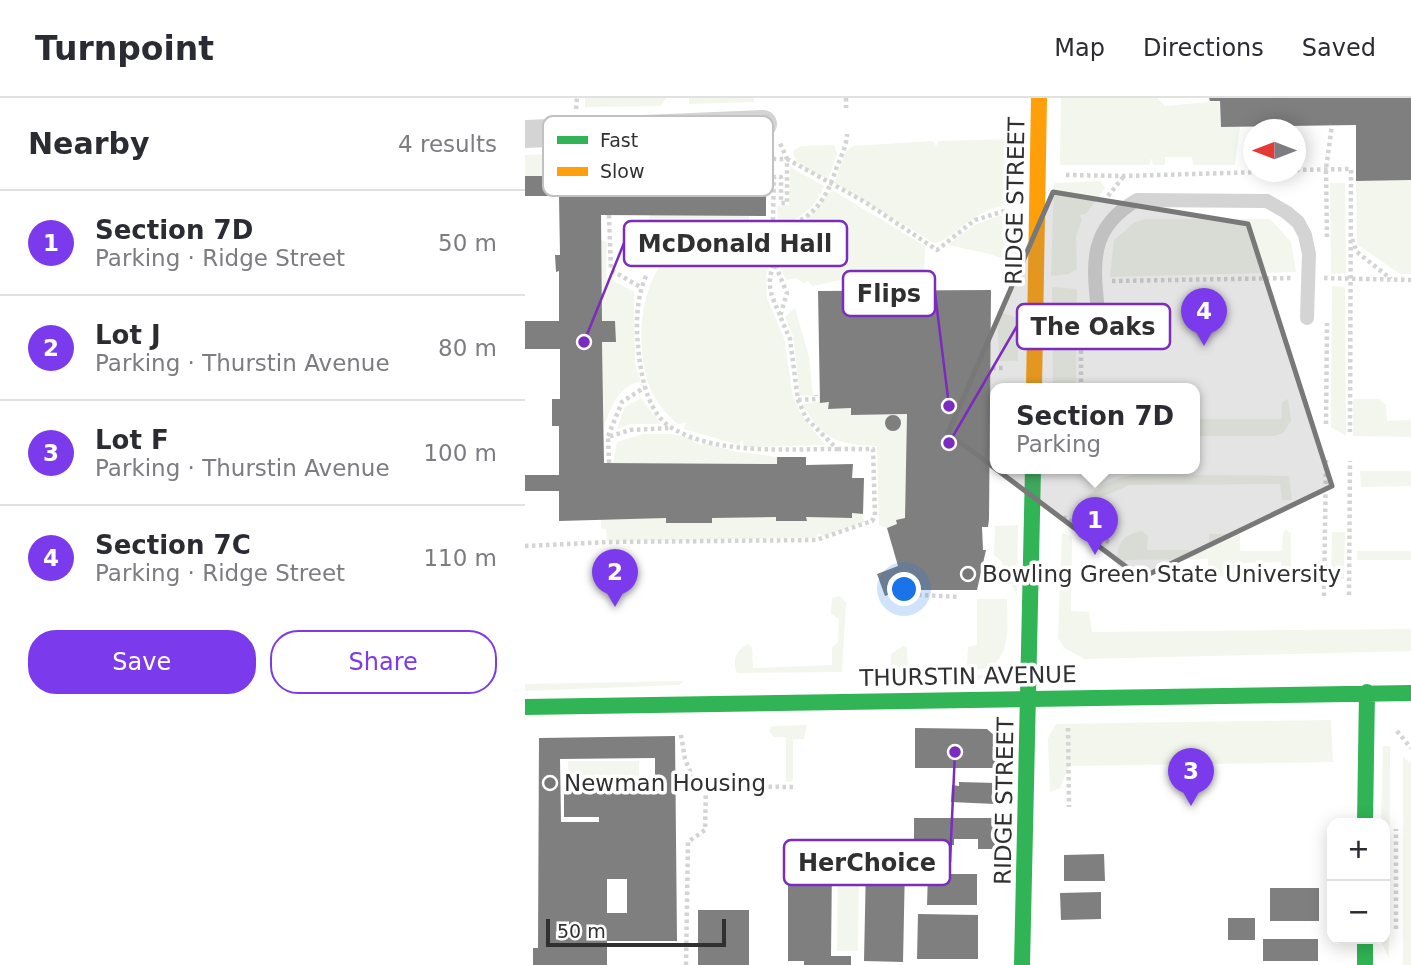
<!DOCTYPE html>
<meta charset="utf-8">
<style>
:root{--surface:#fff;--page:#f7f7f7;--text:#2b2b33;--muted:#7c7c81;--line:#e1e1e2;--accent:#7c3aed}
body{margin:0;font-family:"DejaVu Sans",sans-serif;background:var(--page);color:var(--text)}
.controls{position:absolute;right:21px;bottom:21px;display:grid;overflow:hidden;border-radius:14px;box-shadow:0 4px 18px #0003}
.controls button{width:63px;height:63px;display:grid;place-items:center;padding:0;border:0;border-bottom:2px solid var(--line);background:var(--surface);color:var(--text);font:35px sans-serif}
.compass{position:absolute;left:718px;top:21px;width:63px;height:63px;border-radius:50%;background:var(--surface);box-shadow:0 4px 18px #0003;rotate:270deg}
.scale{position:absolute;left:21px;bottom:18px;width:180px;box-sizing:border-box;padding-left:7px;border:4px solid #303030;border-top:0;font-size:19px;line-height:24px;white-space:nowrap;color:#303030;-webkit-text-stroke:5px #fff;paint-order:stroke}
.you{position:absolute;left:380px;top:492px;width:24px;height:24px;margin:-18px;border:5px solid #fff;border-radius:50%;background:#1a73e8;box-shadow:0 0 0 10px #1a73e833}
.badge{display:grid;place-items:center;width:46px;height:46px;border-radius:50%;background:var(--accent);color:#fff;font-size:23px;font-weight:700}
.pin{position:absolute;translate:-50% -58px;filter:drop-shadow(0 2px 4px #0008)}
.pin::after{content:'';position:absolute;top:37px;width:24px;height:21px;background:inherit;clip-path:polygon(0 0,100% 0,50% 100%)}
.popup{position:absolute;left:465px;top:285px;width:210px;height:91px;box-sizing:border-box;display:grid;place-content:center;border-radius:14px;background:var(--surface);filter:drop-shadow(0 2px 5px #0005);font-size:23px;white-space:nowrap;color:var(--muted)}
.popup b{font-size:26px;color:var(--text)}
.popup::after{content:'';position:absolute;left:50%;top:100%;margin-left:-14px;border:14px solid transparent;border-top-color:var(--surface)}
.list{margin:0;padding:0;list-style:none}
h2{display:flex;justify-content:space-between;align-items:center;height:91px;margin:0;padding:0 28px;font-size:30px}
h2 small{font-size:23px;font-weight:400;color:var(--muted)}
.list li{display:grid;grid-template-columns:46px 1fr auto;gap:21px;align-items:center;box-sizing:border-box;height:105px;padding:0 28px;border-top:2px solid var(--line)}
.list b{display:block;font-size:26px;white-space:nowrap}
.list p{margin:0;font-size:23px;white-space:nowrap;color:var(--muted)}
.list em{font-size:23px;font-style:normal;color:var(--muted)}
.actions{display:flex;gap:14px;padding:21px 28px}
.actions a{flex:1;padding:16px 0;border:2px solid var(--accent);border-radius:28px;text-align:center;font-size:24px;color:var(--accent)}
.actions .main{background:var(--accent);color:#fff}
.map{position:relative;flex:none;width:886px;height:867px;overflow:hidden}
header{display:flex;align-items:center;gap:42px;box-sizing:border-box;height:98px;padding:0 35px;background:var(--surface);border-bottom:2px solid var(--line)}
header strong{font-size:33px}
nav{display:flex;gap:38px;margin-inline-start:auto;font-size:24px}
main{display:flex}
aside{flex:1;background:var(--surface)}
.map>svg:first-child{display:block}
</style>
<header>
<strong>Turnpoint</strong>
<nav><a>Map</a><a>Directions</a><a>Saved</a></nav>
</header>
<main>
<aside>
<h2>Nearby<small>4 results</small></h2>
<ul class="list">
<li><span class="badge">1</span><div><b>Section 7D</b><p>Parking · Ridge Street</p></div><em>50 m</em></li>
<li><span class="badge">2</span><div><b>Lot J</b><p>Parking · Thurstin Avenue</p></div><em>80 m</em></li>
<li><span class="badge">3</span><div><b>Lot F</b><p>Parking · Thurstin Avenue</p></div><em>100 m</em></li>
<li><span class="badge">4</span><div><b>Section 7C</b><p>Parking · Ridge Street</p></div><em>110 m</em></li>
</ul>
<div class="actions"><a class="main">Save</a><a>Share</a></div>
</aside>
<div class="map">
<svg width="886" height="867" viewBox="0 0 886 867">
<rect width="100%" height="100%" fill="#fff"/>
<path fill="#f2f6ec" d="M 60,0 L 141,0 L 135,8 L 60,9 Z
M 164,0 L 229,0 L 229,4 L 164,6 Z
M 536,0 L 632,0 L 640,8 L 695,3 L 696,29 L 715,29 L 710,67 L 668,67 L 667,59 L 640,59 L 640,67 L 628,67 L 626,60 L 624,67 L 535,67 Z
M 489,41 L 489,98 L 484,107 C 451,108 425,145 409,145 L 309,85 L 321,53 L 329,48 L 408,43 L 411,48 L 414,43 Z
M 309,47 L 312,56 L 303,81 C 290,75 266,68 269,52 L 276,48 Z
M 243,49 L 146,57 L 150,50 Z
M 129,52 L 128,62 L 70,78 L 0,78 L 0,57 Z
M 265,69 L 299,88 C 291,108 275,123 254,127 L 252,108 L 264,107 Z
M 886,82 L 886,176 L 875,176 L 832,146 L 831,83 Z
M 576,83 L 580,90 L 561,116 L 554,117 L 557,121 L 551,139 L 552,171 L 544,176 L 526,178 L 529,85 Z
M 805,85 L 820,85 L 821,175 L 806,176 Z
M 307,92 L 400,148 L 399,175 L 344,176 L 287,188 L 283,183 L 279,185 L 271,180 L 262,182 C 252,167 245,150 254,133 C 281,132 291,109 307,92 Z
M 125,117 L 224,118 L 224,124 C 184,126 162,124 130,151 L 122,126 Z
M 474,118 L 495,118 L 494,166 L 465,156 L 423,147 L 449,127 Z
M 621,121 L 745,121 L 766,144 L 771,174 L 585,179 L 589,142 L 610,124 Z
M 197,133 L 227,133 L 243,142 L 245,167 L 241,176 L 242,200 L 259,240 L 268,299 L 276,316 L 300,347 L 225,349 L 219,348 L 217,341 L 214,347 L 159,331 L 161,325 L 153,326 C 142,317 132,306 126,292 C 107,247 114,164 165,142 C 175,137 187,136 197,133 Z
M 76,142 L 82,144 L 81,179 L 109,194 L 110,267 L 116,283 C 92,289 87,307 79,329 L 77,244 L 91,243 L 90,223 L 77,223 Z
M 807,188 L 820,189 L 821,338 L 806,329 Z
M 527,189 L 552,191 L 551,291 L 528,291 Z
M 270,210 L 284,259 L 288,298 L 275,297 L 268,238 L 260,219 Z
M 472,213 L 493,220 L 493,263 L 474,263 Z
M 295,296 L 295,305 L 304,304 L 304,311 L 326,310 L 326,317 L 382,316 L 380,420 L 371,422 L 372,426 L 362,430 L 354,427 L 352,348 C 313,347 297,341 277,306 L 293,304 Z
M 116,300 L 136,326 L 106,326 L 92,331 L 100,309 Z
M 763,301 L 766,323 L 758,335 L 750,338 L 670,338 L 670,321 L 756,321 L 757,304 Z
M 854,301 L 861,307 L 862,323 L 886,322 L 886,339 L 828,338 L 828,301 Z
M 118,336 L 146,336 L 170,341 L 169,344 L 177,347 L 179,345 L 208,353 L 252,359 L 252,366 L 88,365 L 92,344 Z
M 835,373 L 886,373 L 886,388 L 836,389 Z
M 613,376 L 764,378 L 767,402 L 757,402 L 755,386 L 605,387 L 574,400 L 561,411 L 574,425 L 572,429 L 549,414 C 565,390 586,381 613,376 Z
M 327,415 L 338,416 L 339,424 L 299,438 L 293,435 L 292,439 L 287,440 L 82,443 L 81,431 L 76,430 L 76,419 L 141,420 L 142,425 L 187,425 L 187,420 L 251,419 L 251,423 L 281,423 L 281,419 L 326,420 Z
M 493,427 L 492,498 L 476,463 L 469,457 L 470,428 Z
M 761,431 L 766,436 L 766,477 L 761,482 L 757,478 L 756,464 L 716,465 L 716,479 L 683,478 L 683,461 L 601,462 L 601,477 L 597,481 L 592,475 C 592,452 591,438 617,433 L 623,438 L 622,452 L 684,452 L 684,436 L 715,436 L 715,453 L 757,453 L 758,435 Z
M 807,434 L 820,434 L 819,481 L 806,481 Z
M 537,435 L 547,439 L 546,513 L 564,514 L 567,534 L 886,531 L 886,553 L 559,561 L 540,550 L 533,540 Z
M 832,453 L 886,453 L 886,462 L 832,462 Z
M 315,498 L 321,504 L 317,574 L 212,575 C 207,562 211,552 223,546 L 227,550 L 228,570 L 307,567 L 307,549 L 313,544 L 314,521 L 306,516 L 307,500 Z
M 452,501 L 482,501 C 482,524 488,563 459,571 L 366,573 L 366,556 L 378,548 L 382,550 L 383,569 L 442,569 L 443,549 L 452,547 Z
M 458,577 L 460,580 L 446,584 L 376,585 L 368,579 Z
M 159,583 L 154,587 L 0,593 L 0,586 Z
M 806,622 L 808,664 L 544,668 L 535,690 L 525,694 L 523,640 L 531,626 Z
M 282,627 L 279,641 L 268,641 L 268,683 L 261,684 L 261,639 L 249,639 L 244,633 L 247,628 Z
M 858,648 L 865,648 L 864,861 L 855,841 L 860,841 L 860,725 L 856,725 Z
M 878,659 L 886,665 L 886,867 L 878,867 Z
M 43,663 L 114,663 L 114,685 L 43,686 Z
M 313,763 L 334,763 L 333,853 L 312,853 Z"/>
<path fill="#7f7f7f" fill-rule="evenodd" d="M 684,0 L 886,0 L 886,82 L 831,83 L 831,27 L 696,29 L 695,3 L 685,3 Z
M 128,62 L 181,64 L 180,79 L 241,79 L 241,118 L 76,117 L 77,223 L 90,223 L 91,244 L 77,244 L 79,365 L 252,366 L 252,359 L 281,359 L 281,367 L 328,366 L 327,380 L 339,380 L 338,416 L 327,415 L 327,420 L 281,419 L 282,423 L 251,423 L 251,419 L 187,420 L 187,425 L 141,425 L 141,420 L 34,423 L 34,393 L 0,393 L 0,377 L 34,377 L 34,328 L 27,328 L 27,301 L 35,301 L 35,251 L 0,251 L 0,223 L 34,223 L 34,173 L 31,174 L 30,157 L 35,157 L 34,98 L 0,98 L 0,78 L 70,78 L 72,63 Z
M 466,192 L 464,421 L 463,429 L 457,429 L 458,452 L 461,452 L 452,492 L 376,492 L 360,498 L 352,476 L 373,468 L 362,430 L 372,426 L 371,422 L 380,420 L 382,316 L 326,317 L 326,310 L 303,311 L 304,304 L 295,305 L 293,193 Z
M360 325a8 8 0 1 1 16 0a8 8 0 1 1-16 0Z
M 390,630 L 462,631 L 471,639 L 471,670 L 390,670 Z
M 150,638 L 152,843 L 82,843 L 82,867 L 8,867 L 8,850 L 13,850 L 14,640 ZM 130,660 L 130,691 L 39,692 L 39,719 L 74,719 L 74,724 L 36,724 L 35,661 ZM 82,781 L 102,781 L 102,815 L 82,815 Z
M 434,684 L 471,685 L 470,706 L 426,704 L 427,687 L 434,688 Z
M 389,720 L 470,720 L 470,751 L 453,751 L 453,741 L 429,741 L 429,747 L 389,747 Z
M 579,756 L 580,783 L 539,783 L 539,757 Z
M 263,765 L 307,765 L 306,858 L 326,858 L 326,867 L 279,867 L 279,863 L 263,863 Z
M 341,766 L 380,767 L 378,864 L 339,863 Z
M 403,776 L 452,776 L 452,807 L 402,807 Z
M 745,790 L 794,790 L 794,823 L 745,823 Z
M 576,794 L 576,821 L 536,822 L 535,795 Z
M 173,812 L 224,812 L 224,867 L 173,867 Z
M 393,816 L 453,817 L 453,861 L 392,861 Z
M 703,820 L 730,820 L 730,842 L 703,842 Z
M 738,841 L 793,841 L 793,863 L 738,863 Z"/>
<g fill="none" stroke-linecap="round" stroke-linejoin="round">
<path stroke="#d4d4d4" stroke-width="4.5" stroke-dasharray="3.5 3.5" stroke-linecap="butt" d="M 321,0 L 321,10
M 51,11 L 52,0
M 136,63 L 153,60 L 262,61 L 340,104 L 412,152 L 450,122 L 483,112
M 771,72 L 826,71 L 825,334
M 541,77 L 599,78 L 736,74
M 583,98 L 599,78
M 84,117 L 86,172 L 117,190
M 802,139 L 801,71 L 807,27
M 827,141 L 832,154 L 866,181
M 138,157 C 190,92 274,177 309,77 C 313,64 322,49 322,36
M 249,167 C 240,186 247,199 255,217
M 121,178 C 110,204 111,231 114,258 C 117,282 124,317 147,330 C 192,357 261,351 312,351 L 281,320 L 273,302 L 265,241 L 255,218 L 262,195 L 247,159 L 249,79 L 256,79 L 256,105 L 262,105 L 262,61 L 254,43
M 799,180 L 886,182
M 587,183 L 767,180
M 467,270 L 481,270
M 556,291 L 556,229
M 273,302 L 291,301 L 291,297
M 467,302 L 470,300
M 801,326 L 802,225
M 83,338 L 97,304 L 120,289
M 84,365 L 83,339 L 105,332 L 145,330
M 538,419 L 584,444
M 0,448 L 83,444 L 291,442 L 347,423 L 350,418 L 348,351 L 312,351
M 824,497 L 825,363
M 799,498 L 801,362
M 374,500 L 377,496 L 435,499
M 543,630 L 544,709
M 872,633 L 886,650
M 156,637 L 160,661 L 171,688 L 268,689
M 150,678 L 167,679
M 871,831 L 871,731
M 161,867 L 163,744 L 180,732 L 181,688"/>
<path stroke="#d4d4d4" stroke-width="14" d="M 574,223 C 569,171 560,132 612,102 L 742,103 L 761,114 L 773,124 L 780,137 L 784,156 L 782,220"/>
<path stroke="#d4d4d4" stroke-width="28" d="M 0,36 L 238,26"/>
<path stroke="#30b455" stroke-width="16" d="M 0,609 L 886,595
M 840,725 L 842,594
M 840,841 L 840,867
M 497,867 L 508,371"/>
<path stroke="#ff9f0a" stroke-width="16" d="M 509,291 L 514,0"/>
</g>
<path fill="#787878" fill-opacity="0.2" stroke="#787878" stroke-width="5" stroke-linejoin="round" d="M 528,94 L 723,126 L 807,388 L 616,480 L 423,335 Z"/>
<g fill="#787878" stroke="#fff" stroke-width="2.5">
<circle cx="443" cy="476" r="7"/>
<circle cx="25" cy="685" r="7"/>
</g>
<g text-anchor="middle" stroke-width="7" stroke-linejoin="round" paint-order="stroke">
<g font-size="23" fill="#303030" stroke="#fff">
<text transform="translate(490 103) rotate(-89)" y="8">RIDGE STREET</text>
<text transform="translate(443 578) rotate(-1)" y="8">THURSTIN AVENUE</text>
<text transform="translate(479 703) rotate(-89)" y="8">RIDGE STREET</text>
</g>
<g font-size="23" fill="#303030" stroke="#fff" text-anchor="start">
<text x="457" y="484">Bowling Green State University</text>
<text x="39" y="693">Newman Housing</text>
</g>
</g>
<rect x="18" y="18" width="230" height="80" rx="10" fill="#fff" stroke="#c1c1c1" stroke-width="2"/>
<rect x="32" y="38" width="31" height="8" fill="#30b455"/>
<rect x="32" y="69" width="31" height="9" fill="#ff9f0a"/>
<g font-size="19" fill="#303030">
<text x="75" y="49">Fast</text>
<text x="75" y="80">Slow</text>
</g>
<path fill="none" stroke="#7b2cbf" stroke-width="2.5" d="M59 244L99 145M424 308L410 195M424 345L492 228M430 654L425 764"/>
<g fill="#7b2cbf" stroke="#fff" stroke-width="2.5">
<circle cx="59" cy="244" r="7"/>
<circle cx="424" cy="308" r="7"/>
<circle cx="424" cy="345" r="7"/>
<circle cx="430" cy="654" r="7"/>
</g>
<g fill="#fff" stroke="#7b2cbf" stroke-width="2.5">
<rect x="99" y="123" width="223" height="45" rx="7"/>
<rect x="318" y="173" width="92" height="45" rx="7"/>
<rect x="492" y="206" width="153" height="45" rx="7"/>
<rect x="259" y="742" width="166" height="45" rx="7"/>
</g>
<g font-size="24" text-anchor="middle" font-weight="bold" fill="#303030">
<text x="210" y="154">McDonald Hall</text>
<text x="364" y="204">Flips</text>
<text x="568" y="237">The Oaks</text>
<text x="342" y="773">HerChoice</text>
</g>
</svg>
<div class="controls">
<button>+</button>
<button>−</button>
</div>
<svg class="compass" viewBox="-18 -18 36 36"><path d="M0-13l5 13h-10z" fill="#e53935"/><path d="M0 13l5-13h-10z" fill="#7c7c81"/></svg>
<div class="scale">50 m</div>
<div class="you"></div>
<div class="pin badge" style="left:570px;top:457px">1</div>
<div class="popup"><b>Section 7D</b>Parking</div>
<div class="pin badge" style="left:90px;top:509px">2</div>
<div class="pin badge" style="left:666px;top:708px">3</div>
<div class="pin badge" style="left:679px;top:248px">4</div>
</div>
</main>
